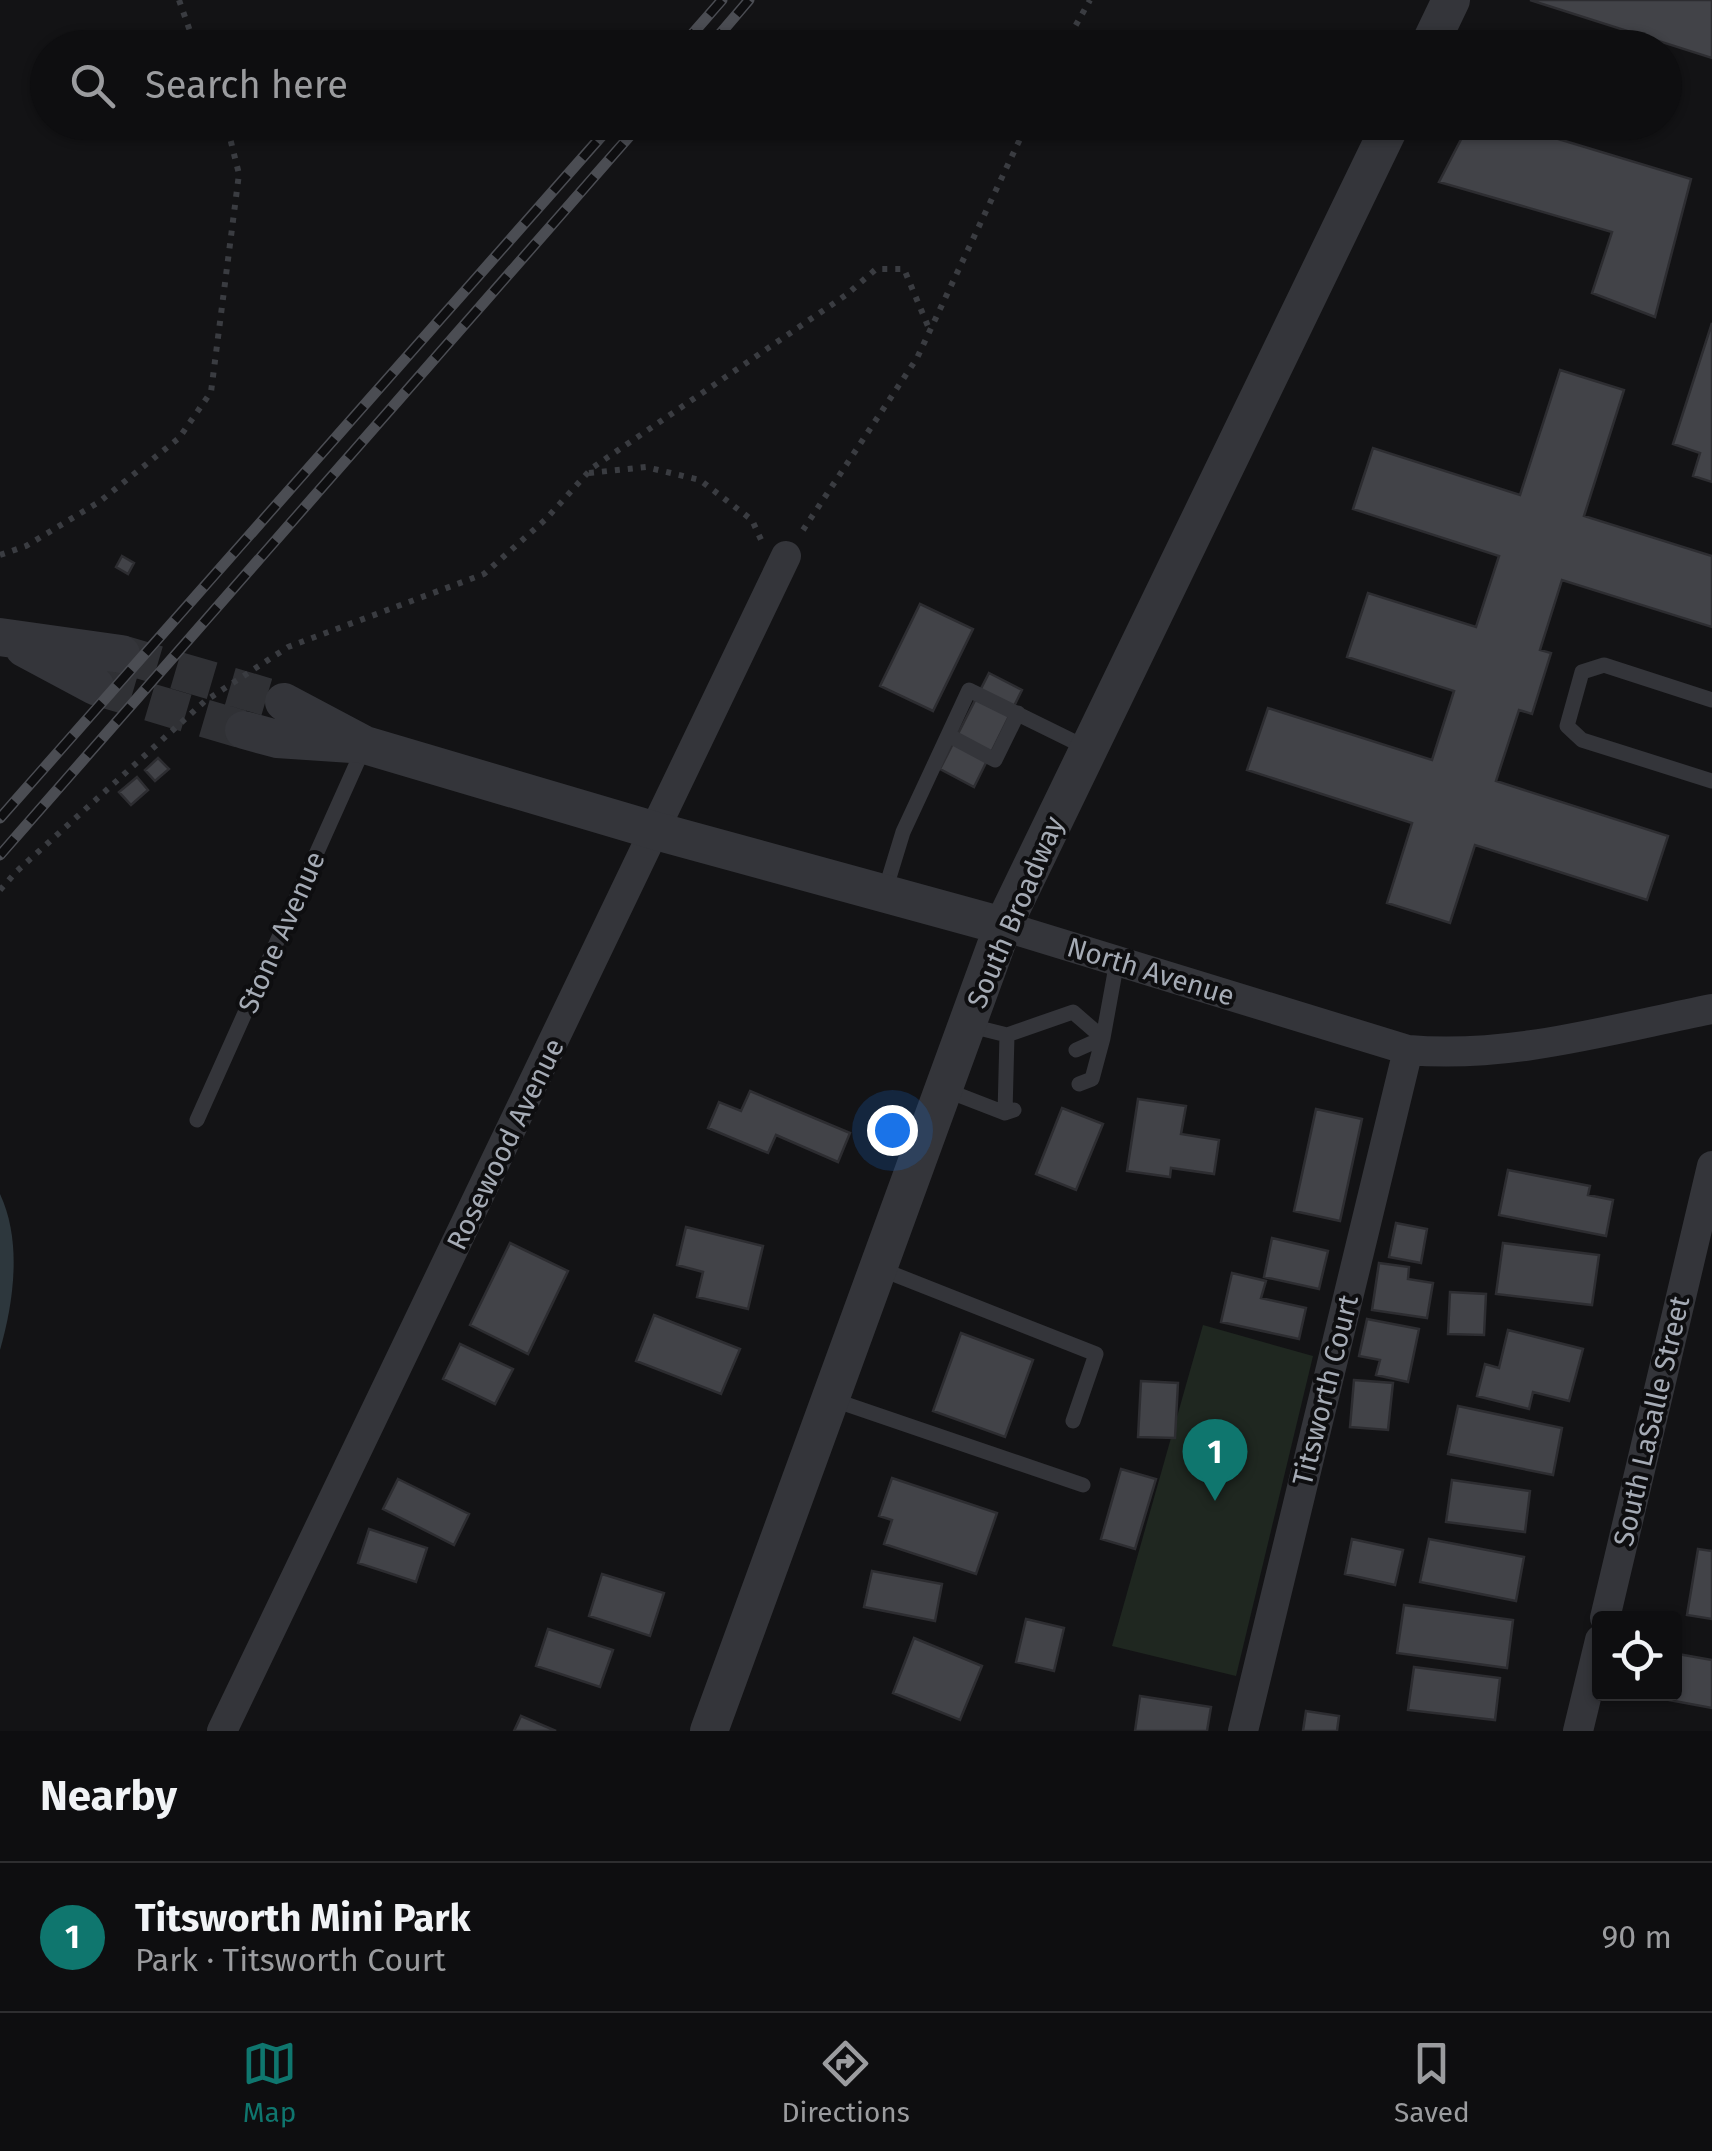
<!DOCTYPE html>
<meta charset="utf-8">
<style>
:root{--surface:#0e0e10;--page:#1c1c1e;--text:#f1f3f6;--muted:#9b9c9f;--line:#2e2e30;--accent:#0f766e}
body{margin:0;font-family:"Fira Sans",sans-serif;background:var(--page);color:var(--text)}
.controls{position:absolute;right:30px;bottom:30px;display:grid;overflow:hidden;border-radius:10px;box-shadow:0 2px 8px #0004}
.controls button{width:90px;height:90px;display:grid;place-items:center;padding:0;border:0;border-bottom:2px solid var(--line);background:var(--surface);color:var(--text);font:50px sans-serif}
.you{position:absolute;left:892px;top:1130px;width:35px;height:35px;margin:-25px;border:8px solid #fff;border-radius:50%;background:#1a73e8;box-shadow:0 0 0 15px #1a73e833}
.badge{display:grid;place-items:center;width:65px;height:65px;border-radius:50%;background:var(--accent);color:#fff;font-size:32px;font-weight:700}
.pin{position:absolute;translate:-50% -82px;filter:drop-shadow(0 2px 5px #0008)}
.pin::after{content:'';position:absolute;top:52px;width:35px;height:30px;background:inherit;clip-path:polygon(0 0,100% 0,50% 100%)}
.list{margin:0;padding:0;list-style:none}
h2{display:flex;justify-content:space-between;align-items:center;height:130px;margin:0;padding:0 40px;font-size:42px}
h2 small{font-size:32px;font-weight:400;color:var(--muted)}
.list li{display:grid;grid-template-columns:65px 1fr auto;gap:30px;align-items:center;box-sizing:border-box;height:150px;padding:0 40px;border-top:2px solid var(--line)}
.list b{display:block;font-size:38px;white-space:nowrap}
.list p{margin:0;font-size:32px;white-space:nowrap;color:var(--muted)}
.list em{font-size:32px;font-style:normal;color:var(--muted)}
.icon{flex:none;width:55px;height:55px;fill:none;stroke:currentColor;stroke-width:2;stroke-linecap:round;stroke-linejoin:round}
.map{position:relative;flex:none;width:1712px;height:1731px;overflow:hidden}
.search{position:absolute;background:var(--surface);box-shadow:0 2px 8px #0004;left:30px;right:30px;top:30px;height:110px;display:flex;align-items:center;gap:25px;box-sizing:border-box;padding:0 35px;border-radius:55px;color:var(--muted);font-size:38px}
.sheet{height:280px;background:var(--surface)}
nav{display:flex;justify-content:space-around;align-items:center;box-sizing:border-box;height:140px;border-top:2px solid var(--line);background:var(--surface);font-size:28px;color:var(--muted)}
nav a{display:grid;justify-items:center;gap:5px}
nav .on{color:var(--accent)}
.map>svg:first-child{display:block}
</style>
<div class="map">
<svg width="1712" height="1731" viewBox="0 0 1712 1731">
<rect width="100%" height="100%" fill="#131315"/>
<path fill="#1f2720" d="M 1203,1325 L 1313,1356 L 1236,1676 L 1112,1646 Z"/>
<path fill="#2d373d" d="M 0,1194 C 22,1241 14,1301 0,1350 Z"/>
<path fill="#424348" stroke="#2d2d31" stroke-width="2.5" d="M 1530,0 L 1712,0 L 1712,58 Z
M 1470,122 L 1502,122 L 1691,179 L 1655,317 L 1592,293 L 1612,232 L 1439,182 Z
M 1712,323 L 1712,482 L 1693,476 L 1700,453 L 1673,444 Z
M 1560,370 L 1624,390 L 1584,516 L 1712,556 L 1712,627 L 1562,580 L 1540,650 L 1551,653 L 1532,714 L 1519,710 L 1496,781 L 1668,836 L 1647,900 L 1475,845 L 1450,923 L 1387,903 L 1412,823 L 1247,770 L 1268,708 L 1432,760 L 1454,691 L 1347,657 L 1368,593 L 1476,627 L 1499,556 L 1353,509 L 1373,448 L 1520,495 Z
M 122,556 L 134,563 L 128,574 L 116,567 Z
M 920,604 L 973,629 L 933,711 L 880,686 Z
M 989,673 L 1022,690 L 974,787 L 940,769 Z
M 158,758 L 169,769 L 155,781 L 145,770 Z
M 137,777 L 148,790 L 131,805 L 119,792 Z
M 750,1091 L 850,1133 L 838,1162 L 776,1135 L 768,1153 L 708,1128 L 719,1102 L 741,1111 Z
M 1138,1099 L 1186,1106 L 1181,1134 L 1219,1140 L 1214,1174 L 1171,1168 L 1170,1177 L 1127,1171 Z
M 1062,1108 L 1103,1124 L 1076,1190 L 1036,1174 Z
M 1316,1109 L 1362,1119 L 1340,1221 L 1294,1211 Z
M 1508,1170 L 1590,1186 L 1588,1195 L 1613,1200 L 1606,1236 L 1499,1215 Z
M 1396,1223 L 1427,1229 L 1421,1263 L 1389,1257 Z
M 686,1227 L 763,1246 L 748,1309 L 697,1297 L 703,1272 L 677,1265 Z
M 1272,1238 L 1328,1251 L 1319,1289 L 1264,1277 Z
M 510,1243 L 568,1271 L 528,1354 L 470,1325 Z
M 1503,1243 L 1599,1255 L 1592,1305 L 1496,1294 Z
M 1379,1263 L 1409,1267 L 1408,1279 L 1433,1283 L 1427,1318 L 1372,1310 Z
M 1232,1273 L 1266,1281 L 1261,1298 L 1306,1308 L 1299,1339 L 1221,1322 Z
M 1450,1292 L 1486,1294 L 1484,1335 L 1448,1334 Z
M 654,1315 L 740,1349 L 721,1394 L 636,1361 Z
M 1367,1319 L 1419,1329 L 1408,1382 L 1376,1375 L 1380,1360 L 1359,1356 Z
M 1508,1330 L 1583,1349 L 1569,1401 L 1533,1392 L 1529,1409 L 1477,1396 L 1485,1364 L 1499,1368 Z
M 961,1333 L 1033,1360 L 1005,1437 L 933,1411 Z
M 460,1344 L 513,1369 L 495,1404 L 443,1379 Z
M 1354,1380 L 1393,1383 L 1388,1430 L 1350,1427 Z
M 1141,1381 L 1178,1383 L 1175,1438 L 1138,1437 Z
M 1458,1406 L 1562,1428 L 1553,1475 L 1448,1454 Z
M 1121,1469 L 1156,1479 L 1135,1549 L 1101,1539 Z
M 892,1478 L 997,1513 L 976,1574 L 884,1544 L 892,1520 L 879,1516 Z
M 398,1479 L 469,1514 L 454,1545 L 383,1509 Z
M 1452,1480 L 1530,1491 L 1525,1532 L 1446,1522 Z
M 369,1529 L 427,1548 L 416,1582 L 358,1563 Z
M 1352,1539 L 1403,1550 L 1395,1585 L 1345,1574 Z
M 1429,1539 L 1524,1557 L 1516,1601 L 1420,1582 Z
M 1698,1549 L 1712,1551 L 1712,1619 L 1687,1615 Z
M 872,1571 L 942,1584 L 935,1621 L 864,1607 Z
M 602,1574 L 664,1593 L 650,1636 L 589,1616 Z
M 1404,1605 L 1513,1620 L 1507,1668 L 1397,1653 Z
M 1026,1619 L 1064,1628 L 1054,1671 L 1016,1662 Z
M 548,1629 L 613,1650 L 600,1687 L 536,1666 Z
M 914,1638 L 982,1666 L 960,1720 L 893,1693 Z
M 1678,1654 L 1712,1660 L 1712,1708 L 1669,1700 L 1670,1694 L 1674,1694 Z
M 1414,1667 L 1500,1678 L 1495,1720 L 1408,1710 Z
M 1140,1696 L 1211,1707 L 1207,1731 L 1135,1731 Z
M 1306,1711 L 1339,1716 L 1337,1731 L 1303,1731 Z
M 521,1716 L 556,1731 L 514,1731 Z"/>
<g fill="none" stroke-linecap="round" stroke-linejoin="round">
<path stroke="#303135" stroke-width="38" stroke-dasharray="38 19" stroke-linecap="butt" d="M 121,654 L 284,702
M 95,686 L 244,730"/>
<path stroke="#3a3c41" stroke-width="6" stroke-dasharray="5 8" stroke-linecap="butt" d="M 179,0 L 196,48
M 1063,48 L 1090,0
M 589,473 L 646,467 L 700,480 L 752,520 L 762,542
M 803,530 L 917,358 L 1028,122
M 0,555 L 26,546 L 99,502 L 179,438 L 211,392 L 239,174 L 226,122
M 0,890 L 17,871 L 205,701 L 288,647 L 484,574 L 546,519 L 592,468 L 846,295 L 876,269 L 904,269 L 930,331"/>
<path stroke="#34353a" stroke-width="15" d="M 1712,700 L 1604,665 L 1582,672 L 1567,726 L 1582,740 L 1712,781
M 948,735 L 995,760 L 1018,713
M 884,894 L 903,832 L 969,690 L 1089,749
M 967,1025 L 1007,1035 L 1073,1012 L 1103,1038 L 1076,1050
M 1079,1084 L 1092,1079 L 1103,1038 L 1117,961
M 943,1089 L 1005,1113 L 1014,1110
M 1005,1113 L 1007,1035
M 197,1120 L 365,745
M 878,1268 L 1096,1354 L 1073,1421
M 831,1399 L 1083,1485"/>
<path stroke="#34353a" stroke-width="30" d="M 1003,926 L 1408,1050 C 1511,1059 1612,1029 1712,1009
M 1605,1618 L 1712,1166
M 222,1731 L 786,556
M 1243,1731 L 1408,1050
M 1578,1731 L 1600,1640"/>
<path stroke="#34353a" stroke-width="38" d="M 1428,48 L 1451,0
M 0,637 L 121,654
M 24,648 L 95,686
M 284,702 L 365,745 L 656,831 L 1003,926
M 244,730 L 277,739 L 352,744
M 709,1731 L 1003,926 L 1392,122"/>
<defs>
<path id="rail" d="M 680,48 L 722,0
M 708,48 L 749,0
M 0,818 L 614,122
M 0,855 L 642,122"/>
</defs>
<use href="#rail" stroke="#4b4d53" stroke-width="11"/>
<use href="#rail" stroke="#0e0e10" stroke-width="8" stroke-dasharray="22" stroke-linecap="butt"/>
</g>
<g text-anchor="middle" stroke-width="8" stroke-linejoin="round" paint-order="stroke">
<g font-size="28" fill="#a5abb5" stroke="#0e0e10">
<text transform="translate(1015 912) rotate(-67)" y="10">South Broadway</text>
<text transform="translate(281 932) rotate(-66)" y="10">Stone Avenue</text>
<text transform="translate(1151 971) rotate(17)" y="10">North Avenue</text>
<text transform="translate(505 1144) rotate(-64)" y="10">Rosewood Avenue</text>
<text transform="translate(1325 1390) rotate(-76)" y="10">Titsworth Court</text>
<text transform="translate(1651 1421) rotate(-77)" y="10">South LaSalle Street</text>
</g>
</g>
</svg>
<div class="controls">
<button><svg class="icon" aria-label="locate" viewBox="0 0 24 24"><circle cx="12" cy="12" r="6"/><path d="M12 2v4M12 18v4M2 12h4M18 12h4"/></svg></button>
</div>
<div class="you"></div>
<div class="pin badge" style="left:1215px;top:1501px">1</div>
<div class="search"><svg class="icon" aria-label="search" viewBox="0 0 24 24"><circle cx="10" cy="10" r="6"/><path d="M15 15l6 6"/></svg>Search here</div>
</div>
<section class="sheet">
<h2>Nearby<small></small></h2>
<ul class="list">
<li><span class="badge">1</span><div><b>Titsworth Mini Park</b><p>Park · Titsworth Court</p></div><em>90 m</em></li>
</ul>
</section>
<nav>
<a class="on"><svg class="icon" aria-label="map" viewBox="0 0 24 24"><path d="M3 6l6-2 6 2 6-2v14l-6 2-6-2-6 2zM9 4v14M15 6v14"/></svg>Map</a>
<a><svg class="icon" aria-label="directions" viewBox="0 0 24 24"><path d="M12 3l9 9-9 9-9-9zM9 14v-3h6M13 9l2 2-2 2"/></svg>Directions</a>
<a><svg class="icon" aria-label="saved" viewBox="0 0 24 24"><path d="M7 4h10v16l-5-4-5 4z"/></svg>Saved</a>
</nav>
